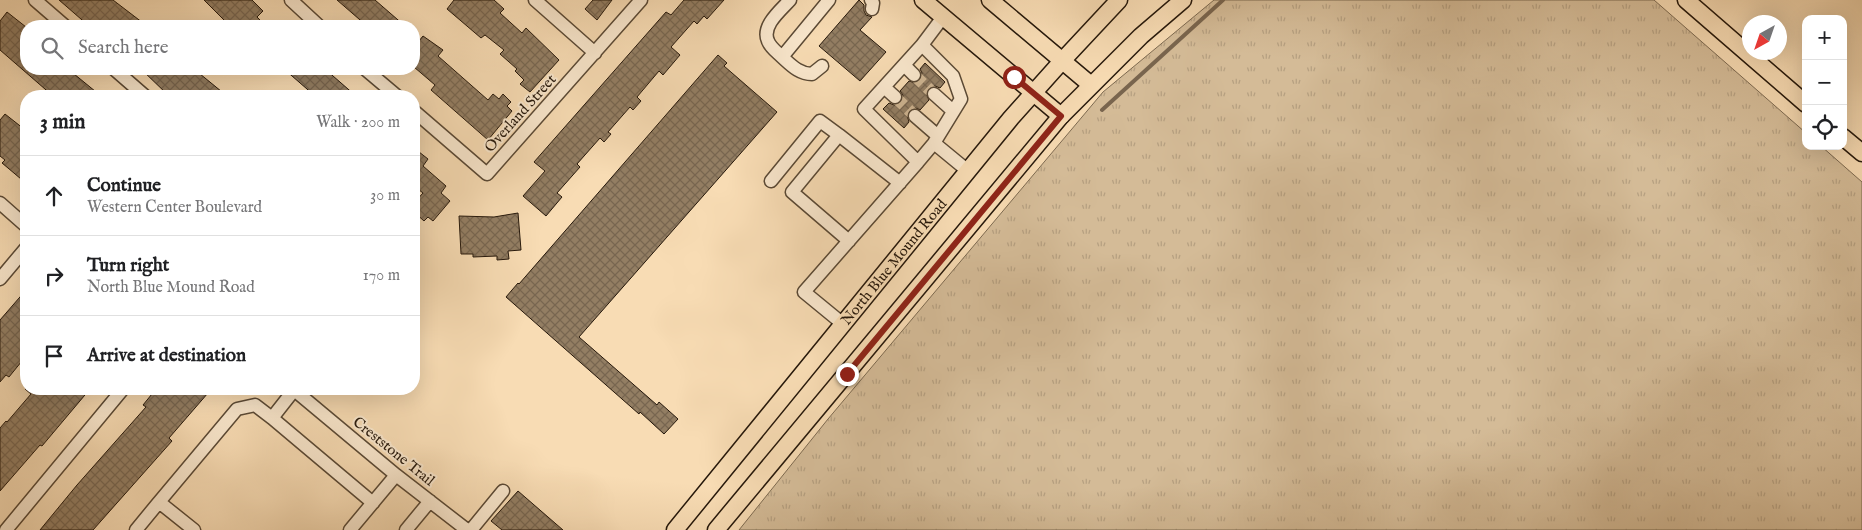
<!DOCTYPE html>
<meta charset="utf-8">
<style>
:root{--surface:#fff;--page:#f2f2f2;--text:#202124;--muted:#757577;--line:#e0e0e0}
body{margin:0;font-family:"IM FELL English",serif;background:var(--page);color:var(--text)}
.controls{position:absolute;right:15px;top:15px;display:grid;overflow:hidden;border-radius:10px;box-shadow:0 5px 20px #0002}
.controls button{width:45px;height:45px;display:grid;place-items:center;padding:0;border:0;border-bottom:1px solid var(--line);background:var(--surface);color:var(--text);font:25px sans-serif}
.compass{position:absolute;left:1742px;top:15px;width:45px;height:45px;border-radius:50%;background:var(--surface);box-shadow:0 5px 20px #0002;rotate:220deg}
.stop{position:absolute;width:15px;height:15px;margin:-11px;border:4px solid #8f2418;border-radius:50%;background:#fff}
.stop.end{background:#8f2418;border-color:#fff;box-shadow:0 1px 5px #0008}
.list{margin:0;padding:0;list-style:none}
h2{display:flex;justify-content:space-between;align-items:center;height:65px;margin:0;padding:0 20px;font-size:21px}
h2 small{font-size:16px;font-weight:400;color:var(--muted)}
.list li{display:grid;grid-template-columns:32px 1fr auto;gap:15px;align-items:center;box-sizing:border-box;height:80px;padding:0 20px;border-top:1px solid var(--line)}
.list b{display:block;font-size:19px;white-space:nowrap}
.list p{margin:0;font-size:16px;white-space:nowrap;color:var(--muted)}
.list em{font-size:16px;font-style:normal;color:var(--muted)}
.icon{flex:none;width:28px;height:28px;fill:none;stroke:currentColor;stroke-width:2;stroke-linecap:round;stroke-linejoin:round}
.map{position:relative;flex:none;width:1862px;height:530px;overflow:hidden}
.search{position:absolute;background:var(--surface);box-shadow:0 5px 20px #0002;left:20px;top:20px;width:400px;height:55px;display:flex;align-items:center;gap:12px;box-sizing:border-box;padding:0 18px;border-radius:20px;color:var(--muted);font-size:19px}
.panel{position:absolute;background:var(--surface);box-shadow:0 5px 20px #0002;left:20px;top:90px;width:400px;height:305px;border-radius:20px}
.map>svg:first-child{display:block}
</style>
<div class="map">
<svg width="1862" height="530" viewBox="0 0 1862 530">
<defs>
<pattern id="grass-tufts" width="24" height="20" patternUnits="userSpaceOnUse" patternTransform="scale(1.25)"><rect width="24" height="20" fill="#d4bb97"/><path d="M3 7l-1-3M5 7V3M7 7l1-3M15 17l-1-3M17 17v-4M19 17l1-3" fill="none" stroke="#b6a081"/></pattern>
<pattern id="building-cross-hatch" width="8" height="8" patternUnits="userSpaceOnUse" patternTransform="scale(1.25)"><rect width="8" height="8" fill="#937e63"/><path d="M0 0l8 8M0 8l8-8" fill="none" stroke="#786650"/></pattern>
</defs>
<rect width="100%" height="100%" fill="#f8dcb4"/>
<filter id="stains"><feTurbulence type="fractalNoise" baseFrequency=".004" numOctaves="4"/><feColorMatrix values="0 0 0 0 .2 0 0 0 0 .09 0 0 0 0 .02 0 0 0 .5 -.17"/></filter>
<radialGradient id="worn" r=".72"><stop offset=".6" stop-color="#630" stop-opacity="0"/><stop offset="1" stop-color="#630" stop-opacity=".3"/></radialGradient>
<path fill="url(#grass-tufts)" stroke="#7d6a51" d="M 1214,0 L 1654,0 L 1806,133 L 1806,146 L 1821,146 L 1862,182 L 1862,530 L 739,530 L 828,419 L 1103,92 Z"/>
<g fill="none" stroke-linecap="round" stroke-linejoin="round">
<path stroke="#79654e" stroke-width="4" d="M 1102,110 L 1223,0"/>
</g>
<path fill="url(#building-cross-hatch)" stroke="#26180b" d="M 59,0 L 113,0 L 147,26 L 89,26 Z
M 204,0 L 252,0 L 263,11 L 257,17 L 266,26 L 230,26 Z
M 337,0 L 375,0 L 405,26 L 367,26 Z
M 454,0 L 494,0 L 504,9 L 500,13 L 522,33 L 526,28 L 559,60 L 530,92 L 520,84 L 524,80 L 515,71 L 517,69 L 500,54 L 504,50 L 485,35 L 481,38 L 447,9 Z
M 593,0 L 612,0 L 597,20 L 585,9 Z
M 684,0 L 724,0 L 707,19 L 704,16 L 697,24 L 694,21 L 671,47 L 680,55 L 663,75 L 659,71 L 637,97 L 641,101 L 633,110 L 630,107 L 608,132 L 611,134 L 604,142 L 600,138 L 577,164 L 580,167 L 557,193 L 562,197 L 546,216 L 523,196 L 545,171 L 534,162 L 666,12 L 671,15 Z
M 859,0 L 864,5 L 864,11 L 866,15 L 872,17 L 860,30 L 886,52 L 860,81 L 819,46 Z
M 7,12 L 26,27 L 26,69 L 68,69 L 101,96 L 53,96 L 0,50 L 0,21 Z
M 423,36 L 443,50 L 438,56 L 488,100 L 493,94 L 499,99 L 503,94 L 511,102 L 507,106 L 512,111 L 488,140 L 431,90 L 435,85 L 414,67 L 414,47 Z
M 718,55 L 727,63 L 724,66 L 777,112 L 579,337 L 657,405 L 659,402 L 678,419 L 664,434 L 640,412 L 639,414 L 506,297 L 518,283 L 519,284 Z
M 925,63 L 945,82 L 940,88 L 935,86 L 928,88 L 926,93 L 929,100 L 920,110 L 916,108 L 909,110 L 907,115 L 909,122 L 904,128 L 883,109 L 889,103 L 894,105 L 901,103 L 903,95 L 900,91 L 909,81 L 916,83 L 920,80 L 922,73 L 920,69 Z
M 141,69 L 194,69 L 227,96 L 169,96 Z
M 284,69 L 310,69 L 316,74 L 321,69 L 325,69 L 356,96 L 315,96 Z
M 5,114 L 24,129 L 21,132 L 26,136 L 26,172 L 21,179 L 2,163 L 5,160 L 0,156 L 0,120 Z
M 414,148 L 428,159 L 423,166 L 446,186 L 441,193 L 450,201 L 433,221 L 428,217 L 424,221 L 414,212 L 414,203 L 423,193 L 414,186 Z
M 518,213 L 521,250 L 508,251 L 509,259 L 497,260 L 497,256 L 473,257 L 473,254 L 461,254 L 459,216 L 494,217 Z
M 26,290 L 26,356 L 9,377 L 6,375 L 0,382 L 0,320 Z
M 25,389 L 90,389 L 42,446 L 40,445 L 0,491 L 0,428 L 6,421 L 7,422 L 31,394 Z
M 156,389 L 202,389 L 208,393 L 169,438 L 172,441 L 93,530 L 40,530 L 77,485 L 146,407 L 143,405 Z
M 518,491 L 563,530 L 502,530 L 491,521 Z"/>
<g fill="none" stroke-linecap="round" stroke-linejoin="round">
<path stroke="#ceb592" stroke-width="12" stroke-dasharray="12 6" stroke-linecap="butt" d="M 914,75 L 934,94
M 895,97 L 915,116"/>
<defs>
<path id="minor" d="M 35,0 L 65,26
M 291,0 L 319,26
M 535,0 L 595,53
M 871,0 L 873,3 L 872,9
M 922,45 L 864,109 L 918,162 L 934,143 L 961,99 L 953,76 L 922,45 L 943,17
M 782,57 C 777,52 770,47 768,41 C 761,26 781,10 790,0
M 904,65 L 914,75
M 822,66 L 812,74 C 799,74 791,65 782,57 L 829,0
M 114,69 L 145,96
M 365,69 L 397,96
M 884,87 L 895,97
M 934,94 L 953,111
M 414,111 L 487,174 L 641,0
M 915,116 L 938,136
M 934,143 L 968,171
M 771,181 L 820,121 L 839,135
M 0,203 L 26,226
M 849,241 L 792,192 L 839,135 L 900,183
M 0,279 L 26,248
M 843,324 L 804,292 L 918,162
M 293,389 L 396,475 L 467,530
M 272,418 L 294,390
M 6,530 L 123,389
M 136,530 L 159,502
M 194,530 L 159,502 L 237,409 L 255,405 L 272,418 L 373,503
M 350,530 L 396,475
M 406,530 L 430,501
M 471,530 L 503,491"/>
<g id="major">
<path d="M 923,0 L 1061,116"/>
<path d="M 990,0 L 1091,85"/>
<path d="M 1686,0 L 1806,104"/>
<path d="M 1843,137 L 1862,153"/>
<path id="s1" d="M 675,530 L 1011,118 L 1062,61 L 1119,0"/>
<path d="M 716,530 L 1061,116 L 1141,36 L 1183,0"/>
</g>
</defs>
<use href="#minor" stroke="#5a4935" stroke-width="15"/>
<use href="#major" stroke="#26180b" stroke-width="19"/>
<use href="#minor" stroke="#fae8ce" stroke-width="12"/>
<use href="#major" stroke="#f8dcb4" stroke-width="16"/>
</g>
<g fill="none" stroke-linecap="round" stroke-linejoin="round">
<path stroke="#8f2418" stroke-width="6" d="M 847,374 L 1061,116 L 1014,77"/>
</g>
<g text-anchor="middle" stroke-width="4" stroke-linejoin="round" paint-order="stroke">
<g font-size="15" fill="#26180b" stroke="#fae8ce">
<text transform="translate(520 113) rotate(-48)" y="5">Overland Street</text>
<text dy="5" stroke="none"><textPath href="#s1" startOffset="346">North Blue Mound Road</textPath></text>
<text transform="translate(394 451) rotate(39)" y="5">Creststone Trail</text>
</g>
</g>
<rect width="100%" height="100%" filter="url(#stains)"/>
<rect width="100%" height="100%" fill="url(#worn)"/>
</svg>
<div class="controls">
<button>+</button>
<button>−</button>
<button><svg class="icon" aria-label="locate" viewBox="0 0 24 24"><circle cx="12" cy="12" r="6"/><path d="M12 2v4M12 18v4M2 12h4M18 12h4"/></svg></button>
</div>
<svg class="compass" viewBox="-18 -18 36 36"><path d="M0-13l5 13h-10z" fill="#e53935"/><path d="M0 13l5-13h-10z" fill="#757577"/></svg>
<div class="stop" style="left:1014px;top:77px"></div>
<div class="stop end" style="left:847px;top:374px"></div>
<div class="search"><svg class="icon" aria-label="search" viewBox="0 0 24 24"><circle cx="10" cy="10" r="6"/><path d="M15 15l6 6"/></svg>Search here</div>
<section class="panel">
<h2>3 min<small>Walk · 200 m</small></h2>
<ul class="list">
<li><svg class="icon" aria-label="ahead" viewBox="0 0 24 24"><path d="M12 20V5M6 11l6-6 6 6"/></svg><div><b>Continue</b><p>Western Center Boulevard</p></div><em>30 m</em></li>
<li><svg class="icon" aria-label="right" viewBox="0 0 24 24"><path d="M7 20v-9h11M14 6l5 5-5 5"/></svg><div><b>Turn right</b><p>North Blue Mound Road</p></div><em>170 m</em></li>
<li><svg class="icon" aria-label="arrive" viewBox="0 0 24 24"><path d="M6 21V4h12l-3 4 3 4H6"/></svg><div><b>Arrive at destination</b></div></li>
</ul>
</section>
</div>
